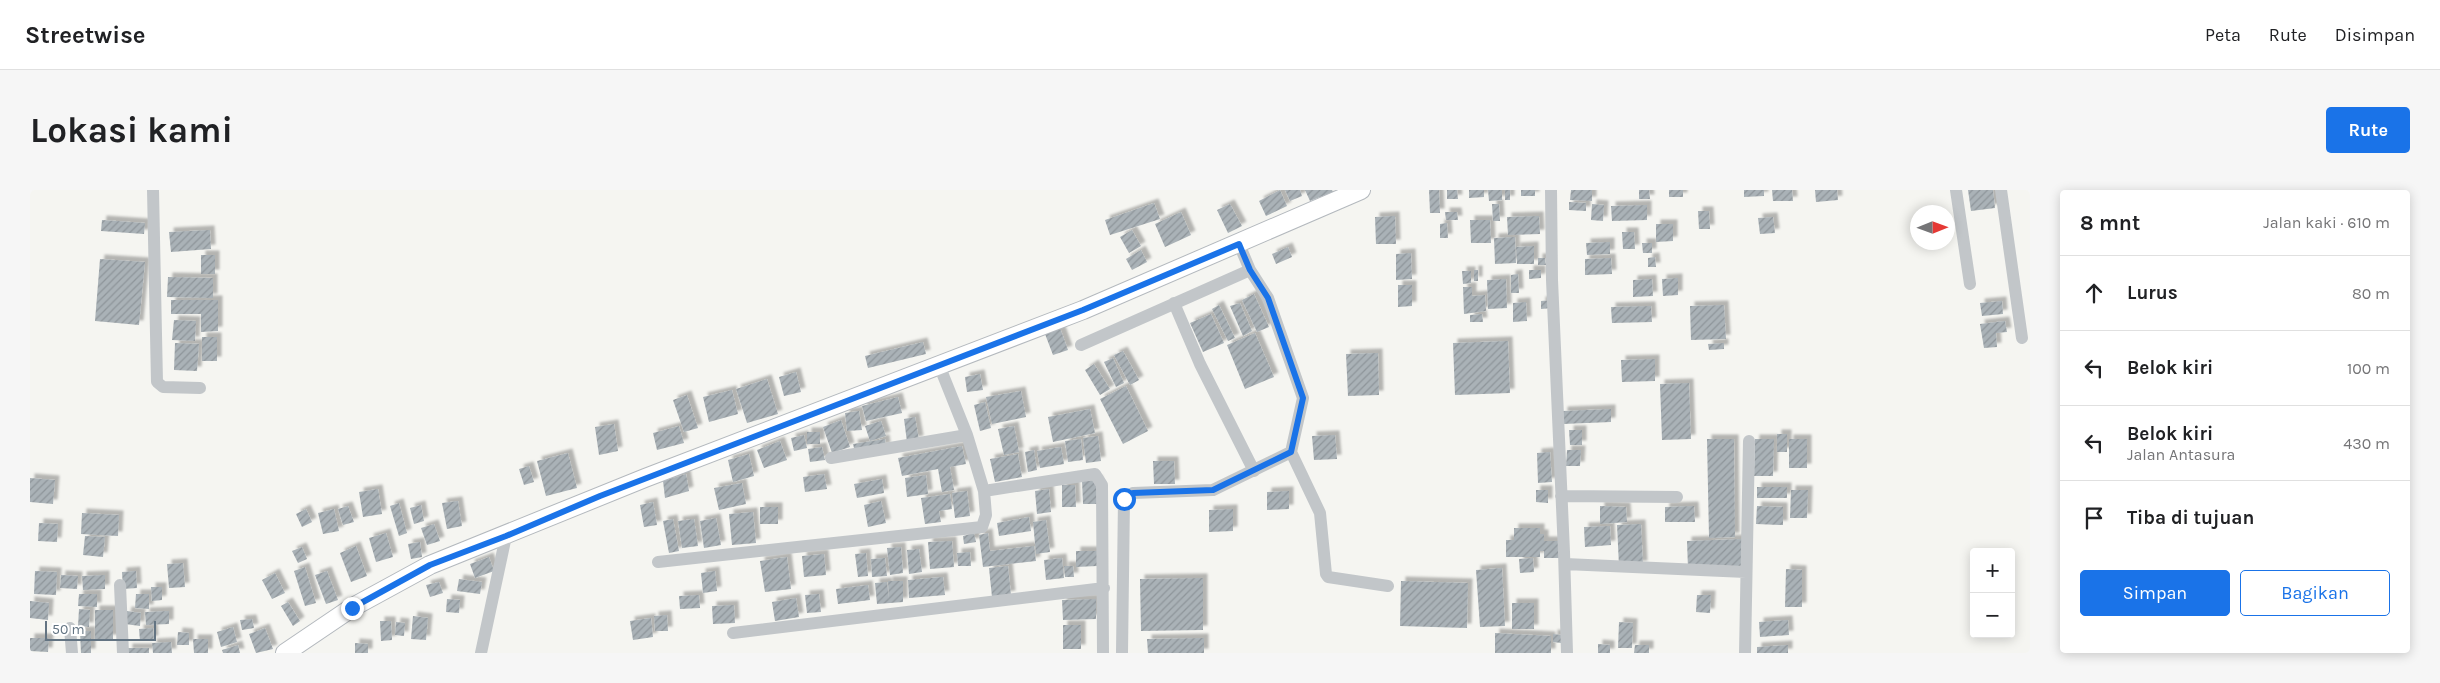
<!DOCTYPE html>
<html lang="id">
<meta charset="utf-8">
<style>
:root{--surface:#fff;--page:#f6f6f6;--text:#202124;--muted:#757577;--line:#e0e0e0;--accent:#1a73e8}
body{margin:0;font-family:Karla,sans-serif;background:var(--page);color:var(--text)}
.controls{position:absolute;right:15px;bottom:15px;display:grid;overflow:hidden;border-radius:5px;box-shadow:0 2px 12px #0003}
.controls button{width:45px;height:45px;display:grid;place-items:center;padding:0;border:0;border-bottom:1px solid var(--line);background:var(--surface);color:var(--text);font:25px sans-serif}
.compass{position:absolute;left:1880px;top:15px;width:45px;height:45px;border-radius:50%;background:var(--surface);box-shadow:0 2px 12px #0003;rotate:89deg}
.scale{position:absolute;left:15px;bottom:12px;width:111px;box-sizing:border-box;padding-left:5px;border:2px solid #637482;border-top:0;font-size:14px;line-height:18px;white-space:nowrap;color:#637482;-webkit-text-stroke:4px #fff;paint-order:stroke}
.stop{position:absolute;width:15px;height:15px;margin:-11px;border:4px solid #1a73e8;border-radius:50%;background:#fff}
.stop.end{background:#1a73e8;border-color:#fff;box-shadow:0 1px 5px #0008}
.list{margin:0;padding:0;list-style:none}
h2{display:flex;justify-content:space-between;align-items:center;height:65px;margin:0;padding:0 20px;font-size:21px}
h2 small{font-size:16px;font-weight:400;color:var(--muted)}
.list li{display:grid;grid-template-columns:32px 1fr auto;gap:15px;align-items:center;box-sizing:border-box;height:75px;padding:0 20px;border-top:1px solid var(--line)}
.list b{display:block;font-size:19px;white-space:nowrap}
.list p{margin:0;font-size:16px;white-space:nowrap;color:var(--muted)}
.list em{font-size:16px;font-style:normal;color:var(--muted)}
.actions{display:flex;gap:10px;padding:15px 20px}
.actions a{flex:1;padding:11px 0;border:1px solid var(--accent);border-radius:5px;text-align:center;font-size:18px;color:var(--accent)}
.actions .main{background:var(--accent);color:#fff}
.icon{flex:none;width:28px;height:28px;fill:none;stroke:currentColor;stroke-width:2;stroke-linecap:round;stroke-linejoin:round}
.map{position:relative;flex:none;width:2000px;height:463px;overflow:hidden;border-radius:5px}
header{display:flex;align-items:center;gap:30px;box-sizing:border-box;height:70px;padding:0 25px;background:var(--surface);border-bottom:1px solid var(--line)}
header strong{font-size:24px}
nav{display:flex;gap:28px;margin-inline-start:auto;font-size:18px}
.intro{display:flex;align-items:center;justify-content:space-between;box-sizing:border-box;height:120px;padding:0 30px}
h1{margin:0;font-size:35px}
.button{padding:12px 22px;border-radius:5px;background:var(--accent);color:#fff;font-size:18px;font-weight:700}
main{display:flex;gap:30px;padding:0 30px}
aside{flex:1;background:var(--surface);border-radius:5px;box-shadow:0 2px 12px #0003}
.map>svg:first-child{display:block}
</style>
<header>
<strong>Streetwise</strong>
<nav><a>Peta</a><a>Rute</a><a>Disimpan</a></nav>
</header>
<div class="intro"><h1>Lokasi kami</h1><a class="button">Rute</a></div>
<main>
<div class="map">
<svg width="2000" height="463" viewBox="0 0 2000 463">
<defs>
<pattern id="building-hatch" width="6" height="6" patternUnits="userSpaceOnUse" patternTransform="scale(1.25)"><rect width="6" height="6" fill="#aab2b7"/><path d="M-1 1l2-2M0 6l6-6M5 7l2-2" fill="none" stroke="#8e959a"/></pattern>
<filter id="shadow"><feDropShadow dx="4.5" dy="-4.5" stdDeviation="1" flood-color="#0004"/></filter>
</defs>
<rect width="100%" height="100%" fill="#f5f5f1"/>
<path fill="url(#building-hatch)" filter="url(#shadow)" d="M 1250,0 L 1257,16 L 1236,26 L 1229,11 Z
M 1255,0 L 1270,0 L 1272,6 L 1260,11 Z
M 1275,0 L 1302,0 L 1303,2 L 1280,11 Z
M 1399,0 L 1409,0 L 1410,23 L 1400,23 Z
M 1417,0 L 1427,0 L 1428,9 L 1417,9 Z
M 1439,0 L 1454,0 L 1454,7 L 1439,8 Z
M 1458,0 L 1472,0 L 1472,10 L 1459,11 Z
M 1475,0 L 1480,0 L 1480,10 L 1475,10 Z
M 1491,0 L 1505,0 L 1505,6 L 1491,6 Z
M 1541,0 L 1562,0 L 1562,11 L 1540,10 Z
M 1609,0 L 1619,0 L 1620,9 L 1609,9 Z
M 1639,0 L 1653,0 L 1653,7 L 1639,7 Z
M 1714,0 L 1734,0 L 1734,6 L 1714,7 Z
M 1742,0 L 1762,0 L 1763,11 L 1743,11 Z
M 1785,0 L 1807,0 L 1808,10 L 1786,12 Z
M 1938,0 L 1963,0 L 1965,18 L 1941,21 Z
M 1539,12 L 1556,13 L 1556,21 L 1539,20 Z
M 1124,13 L 1130,29 L 1080,45 L 1075,30 Z
M 1200,14 L 1212,36 L 1198,43 L 1187,20 Z
M 1462,14 L 1469,14 L 1470,31 L 1463,31 Z
M 1562,14 L 1574,15 L 1573,31 L 1561,30 Z
M 1617,15 L 1617,30 L 1582,31 L 1581,16 Z
M 1668,21 L 1679,21 L 1680,39 L 1669,39 Z
M 1151,22 L 1161,45 L 1135,57 L 1125,34 Z
M 1415,22 L 1427,22 L 1428,30 L 1416,30 Z
M 1365,26 L 1366,54 L 1346,54 L 1345,27 Z
M 1509,26 L 1510,44 L 1478,45 L 1477,27 Z
M 1743,27 L 1745,43 L 1730,44 L 1728,28 Z
M 72,30 L 115,33 L 114,44 L 71,41 Z
M 1440,30 L 1460,30 L 1461,53 L 1441,53 Z
M 1417,33 L 1418,48 L 1410,48 L 1410,34 Z
M 1626,34 L 1643,34 L 1643,51 L 1626,52 Z
M 180,40 L 181,59 L 141,62 L 139,42 Z
M 1102,40 L 1111,56 L 1099,63 L 1090,47 Z
M 1592,42 L 1604,42 L 1605,59 L 1593,59 Z
M 1485,47 L 1486,73 L 1465,74 L 1464,48 Z
M 1580,52 L 1580,64 L 1557,65 L 1556,53 Z
M 1612,53 L 1622,53 L 1622,63 L 1613,63 Z
M 1504,56 L 1504,74 L 1487,74 L 1486,57 Z
M 1258,57 L 1262,67 L 1246,74 L 1242,64 Z
M 1111,60 L 1117,72 L 1102,80 L 1096,69 Z
M 1381,63 L 1382,89 L 1366,90 L 1366,64 Z
M 171,65 L 185,65 L 185,84 L 171,84 Z
M 1625,67 L 1626,77 L 1618,77 L 1618,68 Z
M 1508,68 L 1515,68 L 1516,75 L 1508,75 Z
M 1581,68 L 1582,84 L 1555,85 L 1555,69 Z
M 70,69 L 115,72 L 109,135 L 65,131 Z
M 1444,80 L 1448,80 L 1448,91 L 1444,91 Z
M 1499,80 L 1511,80 L 1511,88 L 1499,89 Z
M 1432,81 L 1441,81 L 1441,93 L 1433,94 Z
M 1488,84 L 1489,103 L 1481,103 L 1481,85 Z
M 138,87 L 183,88 L 183,108 L 137,107 Z
M 1648,88 L 1648,105 L 1633,106 L 1632,89 Z
M 1476,89 L 1477,118 L 1458,119 L 1457,90 Z
M 1622,89 L 1623,106 L 1603,107 L 1603,90 Z
M 1368,95 L 1382,95 L 1382,116 L 1368,117 Z
M 1433,97 L 1442,97 L 1442,106 L 1455,105 L 1456,121 L 1434,124 Z
M 1224,104 L 1239,137 L 1227,142 L 1212,110 Z
M 141,110 L 188,110 L 188,141 L 171,142 L 171,124 L 141,124 Z
M 1522,110 L 1522,118 L 1511,119 L 1511,111 Z
M 1972,111 L 1973,124 L 1952,126 L 1950,113 Z
M 1496,112 L 1497,131 L 1483,132 L 1483,113 Z
M 1210,113 L 1222,141 L 1213,146 L 1200,116 Z
M 1189,115 L 1205,148 L 1198,151 L 1182,119 Z
M 1694,115 L 1696,149 L 1661,150 L 1660,116 Z
M 1621,116 L 1622,132 L 1582,133 L 1581,117 Z
M 1181,124 L 1194,153 L 1173,162 L 1160,133 Z
M 1452,124 L 1453,132 L 1440,132 L 1440,125 Z
M 144,130 L 166,131 L 165,151 L 142,150 Z
M 1975,131 L 1977,142 L 1966,143 L 1967,157 L 1954,158 L 1950,134 Z
M 1030,138 L 1038,160 L 1023,165 L 1015,144 Z
M 1225,143 L 1244,187 L 1215,199 L 1197,155 Z
M 172,147 L 187,147 L 187,171 L 172,171 Z
M 1478,151 L 1480,203 L 1425,205 L 1423,153 Z
M 893,152 L 896,164 L 838,178 L 835,166 Z
M 145,153 L 169,154 L 167,181 L 144,180 Z
M 1694,153 L 1694,159 L 1679,160 L 1678,154 Z
M 1093,161 L 1109,190 L 1100,195 L 1084,165 Z
M 1348,163 L 1349,205 L 1318,206 L 1316,164 Z
M 1083,168 L 1094,193 L 1086,197 L 1074,172 Z
M 1625,169 L 1625,191 L 1592,192 L 1591,170 Z
M 1064,174 L 1080,199 L 1070,205 L 1055,180 Z
M 766,182 L 771,202 L 754,206 L 749,187 Z
M 950,184 L 953,200 L 937,202 L 935,187 Z
M 737,189 L 748,224 L 717,233 L 706,199 Z
M 1659,193 L 1661,249 L 1632,250 L 1630,194 Z
M 1096,196 L 1118,241 L 1093,254 L 1070,209 Z
M 702,200 L 708,224 L 679,232 L 673,207 Z
M 991,201 L 996,227 L 962,234 L 956,207 Z
M 657,205 L 668,238 L 654,242 L 643,210 Z
M 868,207 L 872,223 L 836,231 L 832,216 Z
M 955,212 L 961,238 L 950,241 L 944,215 Z
M 1060,219 L 1065,243 L 1023,252 L 1018,227 Z
M 1581,219 L 1581,232 L 1533,234 L 1533,221 Z
M 829,221 L 832,240 L 817,241 L 815,223 Z
M 885,227 L 889,250 L 877,252 L 874,229 Z
M 811,230 L 820,257 L 802,263 L 793,237 Z
M 851,231 L 856,246 L 840,251 L 835,236 Z
M 584,234 L 588,261 L 569,265 L 565,237 Z
M 649,236 L 654,253 L 627,260 L 623,243 Z
M 984,236 L 989,262 L 974,265 L 968,239 Z
M 1539,240 L 1552,240 L 1552,255 L 1540,255 Z
M 777,242 L 790,242 L 790,254 L 777,254 Z
M 1747,244 L 1757,244 L 1757,262 L 1747,262 Z
M 774,245 L 777,258 L 764,261 L 761,248 Z
M 1305,245 L 1307,269 L 1284,270 L 1282,246 Z
M 1068,246 L 1071,271 L 1056,273 L 1053,248 Z
M 855,249 L 856,257 L 825,262 L 823,254 Z
M 1051,249 L 1053,270 L 1038,272 L 1035,251 Z
M 1677,249 L 1704,249 L 1705,347 L 1679,348 Z
M 1725,249 L 1744,249 L 1743,286 L 1724,286 Z
M 1759,249 L 1777,249 L 1777,278 L 1759,278 Z
M 750,251 L 757,270 L 734,278 L 727,260 Z
M 932,256 L 936,274 L 920,277 L 924,300 L 912,302 L 908,279 L 872,286 L 868,268 Z
M 792,257 L 795,270 L 780,272 L 778,259 Z
M 1031,257 L 1034,274 L 1010,278 L 1007,261 Z
M 1004,260 L 1007,280 L 998,282 L 995,262 Z
M 1537,260 L 1551,260 L 1550,276 L 1536,276 Z
M 1520,262 L 1522,292 L 1508,293 L 1507,263 Z
M 538,263 L 547,298 L 516,306 L 507,271 Z
M 719,264 L 724,286 L 703,292 L 698,270 Z
M 988,264 L 992,287 L 965,292 L 960,269 Z
M 1123,271 L 1144,271 L 1145,294 L 1124,294 Z
M 499,276 L 504,292 L 494,295 L 489,279 Z
M 656,284 L 659,301 L 635,308 L 633,291 Z
M 794,284 L 797,299 L 775,302 L 773,287 Z
M 896,285 L 898,304 L 877,307 L 875,288 Z
M 0,288 L 25,290 L 23,314 L 0,312 Z
M 852,289 L 854,303 L 827,308 L 824,294 Z
M 1068,290 L 1069,314 L 1053,314 L 1052,291 Z
M 712,293 L 716,314 L 689,320 L 684,298 Z
M 1032,295 L 1045,295 L 1046,317 L 1032,317 Z
M 1727,297 L 1757,297 L 1757,308 L 1727,308 Z
M 348,299 L 352,324 L 333,327 L 329,302 Z
M 1019,299 L 1021,322 L 1007,324 L 1005,301 Z
M 1506,300 L 1518,300 L 1518,313 L 1506,312 Z
M 1761,300 L 1778,300 L 1777,328 L 1760,328 Z
M 937,301 L 940,326 L 925,328 L 922,303 Z
M 1259,301 L 1259,319 L 1237,320 L 1237,302 Z
M 920,304 L 922,319 L 909,321 L 911,332 L 895,334 L 891,308 Z
M 428,311 L 432,336 L 417,339 L 412,313 Z
M 851,311 L 856,333 L 838,337 L 834,315 Z
M 623,312 L 627,335 L 614,337 L 610,315 Z
M 369,313 L 377,343 L 369,346 L 360,316 Z
M 391,315 L 394,331 L 384,334 L 380,318 Z
M 318,316 L 324,332 L 313,335 L 308,319 Z
M 1570,316 L 1596,317 L 1597,332 L 1570,334 Z
M 1664,316 L 1665,332 L 1635,332 L 1635,317 Z
M 1727,316 L 1753,317 L 1753,335 L 1726,334 Z
M 730,317 L 748,317 L 748,334 L 730,334 Z
M 276,319 L 282,332 L 272,337 L 266,324 Z
M 304,319 L 309,341 L 293,344 L 288,323 Z
M 1203,319 L 1203,341 L 1179,342 L 1179,320 Z
M 723,322 L 726,353 L 702,355 L 699,324 Z
M 52,323 L 89,325 L 88,346 L 51,344 Z
M 999,327 L 1001,341 L 969,346 L 967,333 Z
M 686,328 L 691,355 L 674,358 L 670,331 Z
M 643,329 L 649,361 L 639,363 L 633,331 Z
M 664,329 L 668,356 L 652,358 L 648,331 Z
M 1016,330 L 1020,362 L 1006,364 L 1003,332 Z
M 9,333 L 28,334 L 27,352 L 8,351 Z
M 404,334 L 410,351 L 397,355 L 391,338 Z
M 1611,334 L 1613,375 L 1589,376 L 1587,335 Z
M 1580,336 L 1581,355 L 1555,357 L 1554,337 Z
M 1484,338 L 1510,338 L 1510,344 L 1514,344 L 1514,351 L 1531,351 L 1531,368 L 1514,368 L 1514,361 L 1510,361 L 1510,367 L 1476,367 L 1476,350 L 1484,350 Z
M 356,343 L 363,367 L 346,372 L 339,348 Z
M 944,343 L 946,352 L 934,354 L 933,346 Z
M 958,343 L 960,361 L 1004,356 L 1006,371 L 953,377 L 949,345 Z
M 55,346 L 75,347 L 73,367 L 53,365 Z
M 1713,349 L 1714,378 L 1658,379 L 1657,351 Z
M 922,351 L 924,377 L 900,379 L 898,352 Z
M 390,352 L 392,367 L 381,369 L 378,354 Z
M 326,356 L 337,386 L 321,392 L 310,363 Z
M 272,357 L 277,369 L 268,373 L 262,361 Z
M 871,357 L 873,383 L 860,385 L 857,358 Z
M 889,359 L 892,382 L 879,384 L 877,360 Z
M 1046,361 L 1067,361 L 1067,376 L 1046,377 Z
M 940,362 L 941,376 L 928,376 L 927,363 Z
M 836,363 L 838,386 L 828,387 L 825,364 Z
M 794,364 L 796,385 L 774,387 L 772,366 Z
M 459,367 L 464,381 L 445,388 L 440,374 Z
M 757,367 L 761,399 L 735,402 L 730,371 Z
M 855,368 L 857,386 L 842,387 L 841,369 Z
M 1032,368 L 1034,388 L 1016,390 L 1014,370 Z
M 1503,368 L 1504,382 L 1490,383 L 1489,369 Z
M 153,373 L 155,397 L 139,398 L 137,374 Z
M 978,376 L 981,405 L 962,407 L 959,378 Z
M 1034,376 L 1043,376 L 1044,387 L 1035,387 Z
M 275,377 L 286,413 L 275,416 L 264,381 Z
M 1472,378 L 1475,436 L 1450,437 L 1446,380 Z
M 1756,379 L 1772,380 L 1772,417 L 1755,417 Z
M 5,381 L 27,382 L 26,405 L 4,404 Z
M 106,381 L 107,398 L 93,399 L 92,382 Z
M 297,381 L 308,410 L 296,414 L 285,385 Z
M 685,381 L 687,401 L 673,403 L 671,383 Z
M 245,383 L 255,403 L 242,409 L 232,390 Z
M 31,385 L 48,386 L 47,399 L 30,398 Z
M 75,385 L 75,399 L 53,400 L 52,386 Z
M 913,387 L 915,405 L 879,408 L 878,390 Z
M 1173,388 L 1173,440 L 1111,441 L 1110,389 Z
M 429,389 L 452,392 L 450,404 L 427,401 Z
M 858,391 L 873,391 L 873,412 L 847,414 L 845,393 L 857,392 L 859,409 Z
M 1371,391 L 1438,393 L 1437,438 L 1370,436 Z
M 409,392 L 413,403 L 400,407 L 396,395 Z
M 838,395 L 840,410 L 808,414 L 806,399 Z
M 121,397 L 132,397 L 132,410 L 122,411 Z
M 49,404 L 67,404 L 67,417 L 48,416 Z
M 106,404 L 119,404 L 119,419 L 105,418 Z
M 789,404 L 791,422 L 777,423 L 775,405 Z
M 669,405 L 670,418 L 650,419 L 649,406 Z
M 1667,405 L 1681,405 L 1680,423 L 1666,422 Z
M 766,408 L 769,427 L 745,431 L 742,412 Z
M 417,409 L 430,410 L 429,423 L 416,422 Z
M 1066,409 L 1066,429 L 1033,430 L 1032,410 Z
M 0,411 L 19,413 L 18,430 L 0,428 Z
M 258,412 L 270,431 L 263,436 L 251,416 Z
M 1482,413 L 1504,413 L 1504,439 L 1482,439 Z
M 704,415 L 705,433 L 683,434 L 682,416 Z
M 49,419 L 60,420 L 59,437 L 48,436 Z
M 65,420 L 83,420 L 83,449 L 65,449 Z
M 97,421 L 111,423 L 110,436 L 95,434 Z
M 139,421 L 139,434 L 116,435 L 115,422 Z
M 637,425 L 638,441 L 625,441 L 624,426 Z
M 383,426 L 398,428 L 396,450 L 381,449 Z
M 621,428 L 623,447 L 603,450 L 600,431 Z
M 222,429 L 224,438 L 212,440 L 210,430 Z
M 1758,430 L 1759,445 L 1730,447 L 1729,432 Z
M 350,431 L 361,431 L 362,450 L 351,451 Z
M 366,432 L 375,433 L 374,446 L 365,445 Z
M 1589,432 L 1603,433 L 1602,458 L 1588,458 Z
M 1033,435 L 1051,435 L 1051,459 L 1033,459 Z
M 203,437 L 207,452 L 191,457 L 187,442 Z
M 123,438 L 124,450 L 110,451 L 109,439 Z
M 235,438 L 243,459 L 226,463 L 219,444 Z
M 50,441 L 61,441 L 61,463 L 51,463 Z
M 148,442 L 159,443 L 159,455 L 147,455 Z
M 1465,443 L 1521,446 L 1521,463 L 1465,463 Z
M 1523,444 L 1532,445 L 1531,453 L 1523,452 Z
M 0,448 L 19,448 L 18,462 L 0,461 Z
M 1174,448 L 1174,463 L 1118,463 L 1117,449 Z
M 163,449 L 178,449 L 178,463 L 164,463 Z
M 141,452 L 142,463 L 123,463 L 122,453 Z
M 325,453 L 338,454 L 338,463 L 325,463 Z
M 1568,454 L 1580,455 L 1580,463 L 1568,463 Z
M 208,455 L 210,463 L 193,463 L 192,460 Z
M 1605,455 L 1619,455 L 1619,463 L 1604,463 Z
M 1758,455 L 1758,463 L 1727,463 L 1727,457 Z
M 98,458 L 119,458 L 119,463 L 98,463 Z"/>
<g fill="none" stroke-linecap="round" stroke-linejoin="round">
<defs>
<path id="secondary" d="M 255,463 L 323,417 L 400,375 L 615,288 L 1053,120 L 1331,0"/>
</defs>
<use href="#secondary" stroke="#b4b9be" stroke-width="20"/>
<path stroke="#c2c6c9" stroke-width="12" d="M 123,0 L 127,192 L 133,197 L 170,198
M 1521,0 L 1522,90 L 1534,362 L 1537,463
M 1926,0 L 1940,94
M 1971,0 L 1992,148
M 1144,113 L 1170,174 L 1224,281
M 1051,155 L 1220,80
M 909,175 L 937,245 L 954,301 L 1065,284 L 1072,295 L 1073,463
M 1261,262 L 1290,323 L 1296,384 L 1298,387 L 1358,396
M 801,268 L 937,245
M 1531,306 L 1647,307
M 628,372 L 952,337 L 956,325 L 954,301
M 1535,374 L 1716,382
M 90,395 L 93,463
M 40,438 L 42,463
M 703,443 L 1074,398
M 451,463 L 476,346
M 1092,463 L 1094,309 L 1103,303 L 1183,300 L 1261,262 L 1273,208 L 1238,108 L 1220,80 L 1209,54
M 1715,463 L 1719,251"/>
<use href="#secondary" stroke="#fff" stroke-width="18"/>
</g>
<g fill="none" stroke-linecap="round" stroke-linejoin="round">
<path stroke="#1a73e8" stroke-width="6" d="M 322,418 L 400,375 L 476,346 L 570,306 L 1053,120 L 1209,54 L 1220,80 L 1238,108 L 1273,208 L 1261,262 L 1183,300 L 1103,303 L 1094,309"/>
</g>
</svg>
<div class="controls">
<button>+</button>
<button>−</button>
</div>
<svg class="compass" viewBox="-18 -18 36 36"><path d="M0-13l5 13h-10z" fill="#e53935"/><path d="M0 13l5-13h-10z" fill="#757577"/></svg>
<div class="scale">50 m</div>
<div class="stop" style="left:1094px;top:309px"></div>
<div class="stop end" style="left:322px;top:418px"></div>
</div>
<aside>
<h2>8 mnt<small>Jalan kaki · 610 m</small></h2>
<ul class="list">
<li><svg class="icon" aria-label="ahead" viewBox="0 0 24 24"><path d="M12 20V5M6 11l6-6 6 6"/></svg><div><b>Lurus</b></div><em>80 m</em></li>
<li><svg class="icon" aria-label="left" viewBox="0 0 24 24"><path d="M17 20v-9H6M10 6l-5 5 5 5"/></svg><div><b>Belok kiri</b></div><em>100 m</em></li>
<li><svg class="icon" aria-label="left" viewBox="0 0 24 24"><path d="M17 20v-9H6M10 6l-5 5 5 5"/></svg><div><b>Belok kiri</b><p>Jalan Antasura</p></div><em>430 m</em></li>
<li><svg class="icon" aria-label="arrive" viewBox="0 0 24 24"><path d="M6 21V4h12l-3 4 3 4H6"/></svg><div><b>Tiba di tujuan</b></div></li>
</ul>
<div class="actions"><a class="main">Simpan</a><a>Bagikan</a></div>
</aside>
</main>
